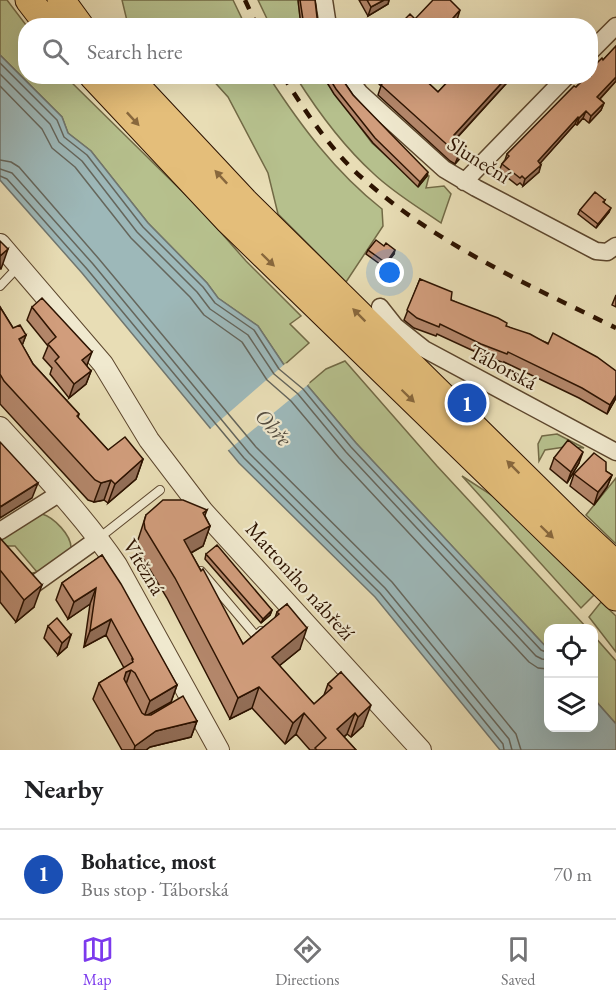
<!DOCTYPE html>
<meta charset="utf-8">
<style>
:root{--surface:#fff;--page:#f6f6f6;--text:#202124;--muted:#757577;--line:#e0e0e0;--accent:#7c3aed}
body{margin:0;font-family:"EB Garamond",serif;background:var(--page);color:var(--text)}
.controls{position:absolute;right:18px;bottom:18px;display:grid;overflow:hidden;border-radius:12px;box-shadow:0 6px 24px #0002}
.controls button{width:54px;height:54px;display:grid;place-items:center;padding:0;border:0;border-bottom:2px solid var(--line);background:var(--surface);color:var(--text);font:30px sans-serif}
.you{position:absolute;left:390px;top:273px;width:21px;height:21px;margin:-15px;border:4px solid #fff;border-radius:50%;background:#1a73e8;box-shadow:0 0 0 9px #1a73e833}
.badge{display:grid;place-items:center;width:39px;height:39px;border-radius:50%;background:var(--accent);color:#fff;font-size:20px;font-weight:700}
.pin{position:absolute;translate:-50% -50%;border:3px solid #fff;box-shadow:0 2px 6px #0006}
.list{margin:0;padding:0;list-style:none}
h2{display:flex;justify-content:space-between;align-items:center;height:78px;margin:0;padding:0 24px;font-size:26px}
h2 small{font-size:20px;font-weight:400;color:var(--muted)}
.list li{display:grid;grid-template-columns:39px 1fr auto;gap:18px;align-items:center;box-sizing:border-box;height:90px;padding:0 24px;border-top:2px solid var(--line)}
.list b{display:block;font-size:22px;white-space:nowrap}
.list p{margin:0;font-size:20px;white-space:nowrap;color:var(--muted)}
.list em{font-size:20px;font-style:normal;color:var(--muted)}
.icon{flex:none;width:33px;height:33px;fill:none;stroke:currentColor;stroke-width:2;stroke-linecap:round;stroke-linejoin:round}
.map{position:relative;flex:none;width:616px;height:750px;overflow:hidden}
.search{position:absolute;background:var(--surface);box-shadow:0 6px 24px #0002;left:18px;right:18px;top:18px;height:66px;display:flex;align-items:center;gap:15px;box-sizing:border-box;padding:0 21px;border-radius:24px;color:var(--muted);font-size:22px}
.sheet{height:168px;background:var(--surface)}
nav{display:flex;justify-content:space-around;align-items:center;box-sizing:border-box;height:84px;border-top:2px solid var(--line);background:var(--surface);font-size:16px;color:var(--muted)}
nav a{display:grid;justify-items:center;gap:3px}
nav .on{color:var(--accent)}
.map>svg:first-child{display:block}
</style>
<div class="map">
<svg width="616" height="750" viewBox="0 0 616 750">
<rect width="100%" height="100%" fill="#e8ddb5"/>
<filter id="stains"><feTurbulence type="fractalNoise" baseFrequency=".00333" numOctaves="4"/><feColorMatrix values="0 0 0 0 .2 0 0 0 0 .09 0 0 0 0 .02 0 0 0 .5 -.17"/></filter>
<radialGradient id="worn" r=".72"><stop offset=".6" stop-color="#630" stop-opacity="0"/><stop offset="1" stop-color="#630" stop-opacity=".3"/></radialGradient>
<path fill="#b6c08d" stroke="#726a46" stroke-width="1.5" d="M 0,0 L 7,0 L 26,25 L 26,76 L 66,77 L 202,211 L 246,261 L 301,316 L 290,324 L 309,343 L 284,365 L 258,326 L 218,298 L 207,283 L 148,223 L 91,151 L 68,133 L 62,117 L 0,55 Z
M 122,0 L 233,0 L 245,25 L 128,25 Z
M 258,0 L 298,0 L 301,25 L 270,25 Z
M 210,77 L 269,77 C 301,126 335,172 382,209 L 383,226 L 346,282 L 278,214 L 268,173 L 228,97 Z
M 296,77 L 335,77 L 327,83 L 372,143 L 398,166 L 408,156 L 429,176 L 426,188 L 444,186 L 451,194 L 441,223 C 418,207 394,193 374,174 C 343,146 318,112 296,77 Z
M 345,361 L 437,466 L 587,628 L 548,628 L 548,649 L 356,443 L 307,385 L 326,369 Z
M 557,434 L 584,448 L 565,447 L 545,450 L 539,461 L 538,444 L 542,436 Z
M 462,476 L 493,496 L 594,595 L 581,608 Z
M 616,478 L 616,544 L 586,515 Z
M 42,514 C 53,517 72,535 71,549 L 37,577 L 24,575 L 37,572 L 15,546 L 1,546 L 1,536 L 7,532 L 10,534 Z
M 601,602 L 616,616 L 616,652 L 589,617 Z
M 594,636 L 616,661 L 616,724 L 594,699 Z"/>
<path fill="#9db8b9" stroke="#70766f" stroke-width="1.5" d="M 0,55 L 62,117 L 68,133 L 91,151 L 148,223 L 207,283 L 218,298 L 258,326 L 284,365 L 307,385 L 356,443 L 548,649 L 548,728 L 594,728 L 594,699 L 616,724 L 616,750 L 500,750 L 375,597 L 239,463 L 82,273 L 0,180 Z"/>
<path fill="#e8ddb5" d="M 286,363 L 310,383 L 226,452 L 209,430 Z"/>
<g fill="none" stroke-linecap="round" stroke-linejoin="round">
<path stroke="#65665c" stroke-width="1.5" d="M 0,63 L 57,120 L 64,137 L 87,155 L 143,227 L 203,287 L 215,303 L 254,330 L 279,369 L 303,389 L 351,447 L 541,650 L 548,653
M 0,74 L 50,124 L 59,142 L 82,161 L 137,232 L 197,292 L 210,309 L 248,335 L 274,374 L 298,394 L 346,452 L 536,656 L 542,659 L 548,660
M 0,86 L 42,129 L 52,148 L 75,167 L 131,238 L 190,297 L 204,315 L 242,342 L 267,380 L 291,401 L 339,458 L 529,662 L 538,668 L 548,669
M 0,160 L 11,162 L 19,167 L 99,259 L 256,447 L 392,582 L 516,734 L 521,750
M 0,169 L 12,173 L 93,264 L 249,453 L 385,588 L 509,739 L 512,750
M 0,176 L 7,179 L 87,269 L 244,458 L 380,593 L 503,744 L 504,750"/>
<defs>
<path id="service" d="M 0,286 L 18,267
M 99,538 L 160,490
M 201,571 L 256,636 L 261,631"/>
<path id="minor" d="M 324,0 L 328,26
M 590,52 L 616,26
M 347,76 L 360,93 L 444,169 L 476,188 L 596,251 L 607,252 L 616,246
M 464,182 L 567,76
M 380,307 L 395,326 L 424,349 L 616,452
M 0,531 L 60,493
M 0,553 L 29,588 L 99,538"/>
<path id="tertiary" d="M 0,244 L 103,364 L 149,440 L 203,511 L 421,750
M 0,427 C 41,472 83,515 117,565 L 219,750"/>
<path id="trunk" d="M 29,0 L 49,26
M 61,0 L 80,26
M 93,76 L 228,220 L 616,597
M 127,76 L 244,201 L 570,522 L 616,565"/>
</defs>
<use href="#service" stroke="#5c462d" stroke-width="10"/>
<use href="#minor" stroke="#5c462d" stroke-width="19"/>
<use href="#tertiary" stroke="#5c462d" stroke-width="22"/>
<use href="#trunk" stroke="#2d1300" stroke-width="29"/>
<use href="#service" stroke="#f0e9cf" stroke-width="8"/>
<use href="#minor" stroke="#f0e9cf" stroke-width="16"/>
<use href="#tertiary" stroke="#f0e9cf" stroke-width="20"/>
<use href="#trunk" stroke="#e4be7a" stroke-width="27"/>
<path stroke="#2d1300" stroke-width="4.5" stroke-dasharray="10 10" stroke-linecap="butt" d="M 245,0 L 257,26
M 283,76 C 307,114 333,154 368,183 C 440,246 531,286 616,328"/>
</g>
<path fill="#b4876b" stroke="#2d1300" stroke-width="1.5" d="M 298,0 L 315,0 L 318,26 L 301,26 Z
M 359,0 L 389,0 L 388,4 L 368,16 Z
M 616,46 L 616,81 L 600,99 L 604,103 L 601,110 L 589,123 L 583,118 L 577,125 L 575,124 L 540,163 L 539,172 L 523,186 L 520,183 L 517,185 L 499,171 L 502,164 L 505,160 L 507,154 L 576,87 L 591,72 L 593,67 L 603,60 Z
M 323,76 L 340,76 L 353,95 L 427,176 L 418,187 L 373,143 L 334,94 Z
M 381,76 L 421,76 L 438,92 L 453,76 L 513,76 L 457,138 L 462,156 L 455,164 L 450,161 L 378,95 L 381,86 L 379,84 Z
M 605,200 L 604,202 L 609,212 L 596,228 L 578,214 L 580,210 Z
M 368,250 L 394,254 L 384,267 L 366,254 Z
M 420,279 L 451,300 L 506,326 L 616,371 L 616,398 L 607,414 L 579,398 L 504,362 L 504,363 L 478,353 L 437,334 L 436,336 L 414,328 L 404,320 Z
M 616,295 L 616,307 L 612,305 Z
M 0,307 L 13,328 L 26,335 L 22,345 L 33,364 L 79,414 L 78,418 L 108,450 L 143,459 L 136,479 L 108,503 L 104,500 L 94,502 L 88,500 L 0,404 Z
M 32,307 L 87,365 L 86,366 L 91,371 L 86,384 L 69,398 L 50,374 L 52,368 L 43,358 L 48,346 L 27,320 Z
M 554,458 L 579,463 L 567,483 L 550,469 Z
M 606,471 L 612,475 L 607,487 L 594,505 L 570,486 L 574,474 Z
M 146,515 L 205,516 L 210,526 L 203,546 L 191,553 L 243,644 L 275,618 L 277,612 L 287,604 L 300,649 L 279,666 L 314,704 L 324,695 L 328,684 L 341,672 L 363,726 L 351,737 L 347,734 L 344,737 L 356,750 L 310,750 L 296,734 L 285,744 L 252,708 L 230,719 L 167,598 L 138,550 L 137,543 Z
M 0,538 L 34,607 L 16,622 L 0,602 Z
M 206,554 L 272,610 L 270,615 L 261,623 L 205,559 Z
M 102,555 L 177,685 L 171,702 L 147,715 L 197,721 L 191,737 L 150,747 L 146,750 L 122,750 L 93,699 L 99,683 L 124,668 L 106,635 L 84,647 L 90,604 L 68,619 L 56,600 L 62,583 Z
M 48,626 L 67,647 L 58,655 L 44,638 Z"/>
<path fill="#926e57" stroke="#2d1300" stroke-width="1.5" d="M 384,0 L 389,0 L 388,4 L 368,16 L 371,7 Z
M 460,10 L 457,20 L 451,26 L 446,26 Z
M 508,76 L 513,76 L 450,145 L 454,135 Z
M 616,77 L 616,81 L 595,104 L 597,97 Z
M 604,103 L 601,110 L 589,123 L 591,116 Z
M 586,111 L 583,118 L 577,125 L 579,118 Z
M 578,117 L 575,124 L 535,169 L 538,161 Z
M 466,146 L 462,156 L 455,164 L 459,154 Z
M 541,165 L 539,172 L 523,186 L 525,179 Z
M 428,172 L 427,176 L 418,187 L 420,182 Z
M 611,208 L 609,212 L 596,228 L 598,224 Z
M 8,249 L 1,269 L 0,269 L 0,256 Z
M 395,250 L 394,254 L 384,267 L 386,263 Z
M 26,335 L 19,354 L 19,339 Z
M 92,352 L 87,365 L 77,374 L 82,360 Z
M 91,371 L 86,384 L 69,398 L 74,384 Z
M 616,395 L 616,398 L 607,414 L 610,405 Z
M 583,452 L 579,463 L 567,483 L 571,472 Z
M 143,459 L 136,479 L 108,503 L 115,484 Z
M 612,475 L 607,487 L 594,505 L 598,492 Z
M 111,480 L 104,500 L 94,502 L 101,483 Z
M 38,483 L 32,498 L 0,518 L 0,507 Z
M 207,510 L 199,531 L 210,526 L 203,546 L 176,561 L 184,540 L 203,513 Z
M 42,585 L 34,607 L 16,622 L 24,600 Z
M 96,588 L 90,604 L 68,619 L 74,602 Z
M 272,610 L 270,615 L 261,623 L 263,619 Z
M 111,619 L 106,635 L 84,647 L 90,631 Z
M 307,628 L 300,649 L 264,678 L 272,657 Z
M 71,635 L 67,647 L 58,655 L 62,643 Z
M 131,670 L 125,687 L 120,688 L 126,672 Z
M 177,685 L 171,702 L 144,717 L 150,701 Z
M 259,687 L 252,708 L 230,719 L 238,698 Z
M 371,705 L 363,726 L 351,737 L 358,717 Z
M 304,713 L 296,734 L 285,744 L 293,723 Z
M 355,713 L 347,734 L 329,750 L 337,729 Z
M 197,721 L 191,737 L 150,747 L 146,750 L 134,750 L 135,746 L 156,731 Z"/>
<path fill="#d19d7c" stroke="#2d1300" stroke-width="1.5" d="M 300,0 L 315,0 L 318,26 L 304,26 Z
M 367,0 L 384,0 L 371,7 Z
M 433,0 L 450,0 L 460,10 L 446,26 L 405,26 L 402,22 L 410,14 L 415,19 Z
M 616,46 L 616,77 L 597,97 L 604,103 L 591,116 L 586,111 L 579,118 L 578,117 L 538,161 L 541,165 L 525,179 L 522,176 L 520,178 L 502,164 L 509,156 L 507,154 L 574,86 L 576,87 L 587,76 L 591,76 L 591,72 L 594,69 L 593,67 L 602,58 L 603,60 Z
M 328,76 L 340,76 L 353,95 L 428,172 L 420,182 L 375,138 L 336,89 Z
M 385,76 L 421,76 L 438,92 L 453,76 L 508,76 L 454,135 L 466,146 L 459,154 L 454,151 L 381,85 L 387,79 Z
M 595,192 L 605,200 L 603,202 L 611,208 L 598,224 L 580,210 Z
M 376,240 L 384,246 L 386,243 L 395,250 L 386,263 L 368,250 Z
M 0,241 L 8,249 L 0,256 Z
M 420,279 L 452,292 L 451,300 L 498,318 L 507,323 L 506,326 L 530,334 L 548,344 L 553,333 L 597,357 L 616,371 L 616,395 L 610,405 L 582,388 L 508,352 L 507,354 L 481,344 L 440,324 L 439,327 L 417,318 L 407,310 Z
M 42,298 L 92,352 L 82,360 L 91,371 L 74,384 L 55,361 L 59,357 L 48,344 L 56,337 L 32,307 Z
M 0,307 L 13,328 L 20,325 L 26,335 L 19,339 L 33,364 L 79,414 L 77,416 L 108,450 L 125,437 L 143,459 L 115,484 L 111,480 L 101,483 L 95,480 L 4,381 L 0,374 Z
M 568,440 L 583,452 L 571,472 L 554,458 Z
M 0,442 L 38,483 L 0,507 Z
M 594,453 L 606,462 L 606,471 L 612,475 L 598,492 L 574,474 Z
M 163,500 L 183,500 L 207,510 L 203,513 L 210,526 L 184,540 L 201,571 L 203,569 L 243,644 L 279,614 L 277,612 L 287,604 L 307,628 L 272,657 L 314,704 L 332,688 L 328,684 L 341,672 L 371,705 L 358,717 L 355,713 L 337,729 L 356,750 L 317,750 L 315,748 L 326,738 L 304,713 L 293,723 L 259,687 L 238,698 L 175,578 L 145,529 L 144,522 L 146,515 Z
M 0,538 L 42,585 L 24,600 L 0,570 Z
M 217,545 L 272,610 L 263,619 L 206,554 Z
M 102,555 L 121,584 L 177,685 L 150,701 L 135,673 L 131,670 L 126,672 L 124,679 L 142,713 L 145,715 L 151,715 L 183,696 L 197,721 L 156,731 L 135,746 L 99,683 L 133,662 L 132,659 L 133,659 L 111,619 L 90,631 L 96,588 L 74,602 L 62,583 Z
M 57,618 L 71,635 L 62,643 L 48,626 Z"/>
<defs><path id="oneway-solid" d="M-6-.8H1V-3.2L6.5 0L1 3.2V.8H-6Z" transform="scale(1.5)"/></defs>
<g fill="#88683d">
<use href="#oneway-solid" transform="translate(133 119) rotate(47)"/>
<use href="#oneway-solid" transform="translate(221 177) rotate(-133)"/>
<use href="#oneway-solid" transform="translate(268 260) rotate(44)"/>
<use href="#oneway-solid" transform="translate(359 315) rotate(-135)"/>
<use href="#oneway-solid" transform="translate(408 396) rotate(44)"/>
<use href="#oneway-solid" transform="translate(513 467) rotate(-135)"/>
<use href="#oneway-solid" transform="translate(547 532) rotate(44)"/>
</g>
<g text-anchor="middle" stroke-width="4.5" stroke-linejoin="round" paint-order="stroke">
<g font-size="21" fill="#2d1300" stroke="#f0e9cf">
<text transform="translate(479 160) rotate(32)" y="7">Sluneční</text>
<text transform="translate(503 367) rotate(28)" y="7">Táborská</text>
<text transform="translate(144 567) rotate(59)" y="7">Vítězná</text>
<text transform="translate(300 581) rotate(48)" y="7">Mattoniho nábřeží</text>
</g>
<g font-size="22" font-style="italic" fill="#544d41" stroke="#f0e9cf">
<text transform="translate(274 427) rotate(48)" y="8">Ohře</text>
</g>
</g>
<rect width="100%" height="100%" filter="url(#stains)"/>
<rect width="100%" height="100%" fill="url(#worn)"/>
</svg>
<div class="controls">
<button><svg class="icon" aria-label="locate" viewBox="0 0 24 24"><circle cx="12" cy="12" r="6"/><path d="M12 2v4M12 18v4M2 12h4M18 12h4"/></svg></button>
<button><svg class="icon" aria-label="layers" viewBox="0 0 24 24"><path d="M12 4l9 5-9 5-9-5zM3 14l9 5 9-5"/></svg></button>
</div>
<div class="you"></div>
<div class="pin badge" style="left:467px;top:403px;background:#1a4fb4">1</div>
<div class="search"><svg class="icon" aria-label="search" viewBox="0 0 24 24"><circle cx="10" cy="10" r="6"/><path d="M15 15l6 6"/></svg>Search here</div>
</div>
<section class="sheet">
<h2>Nearby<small></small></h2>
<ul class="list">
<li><span class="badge" style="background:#1a4fb4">1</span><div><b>Bohatice, most</b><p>Bus stop · Táborská</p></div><em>70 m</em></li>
</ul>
</section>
<nav>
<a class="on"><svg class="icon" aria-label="map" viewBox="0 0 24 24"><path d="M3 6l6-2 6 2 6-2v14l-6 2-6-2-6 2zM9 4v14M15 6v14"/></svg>Map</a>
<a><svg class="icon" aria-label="directions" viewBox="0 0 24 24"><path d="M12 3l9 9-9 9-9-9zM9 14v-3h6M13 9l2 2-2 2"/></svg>Directions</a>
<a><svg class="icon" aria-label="saved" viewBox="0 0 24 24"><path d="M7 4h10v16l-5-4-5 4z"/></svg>Saved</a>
</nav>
